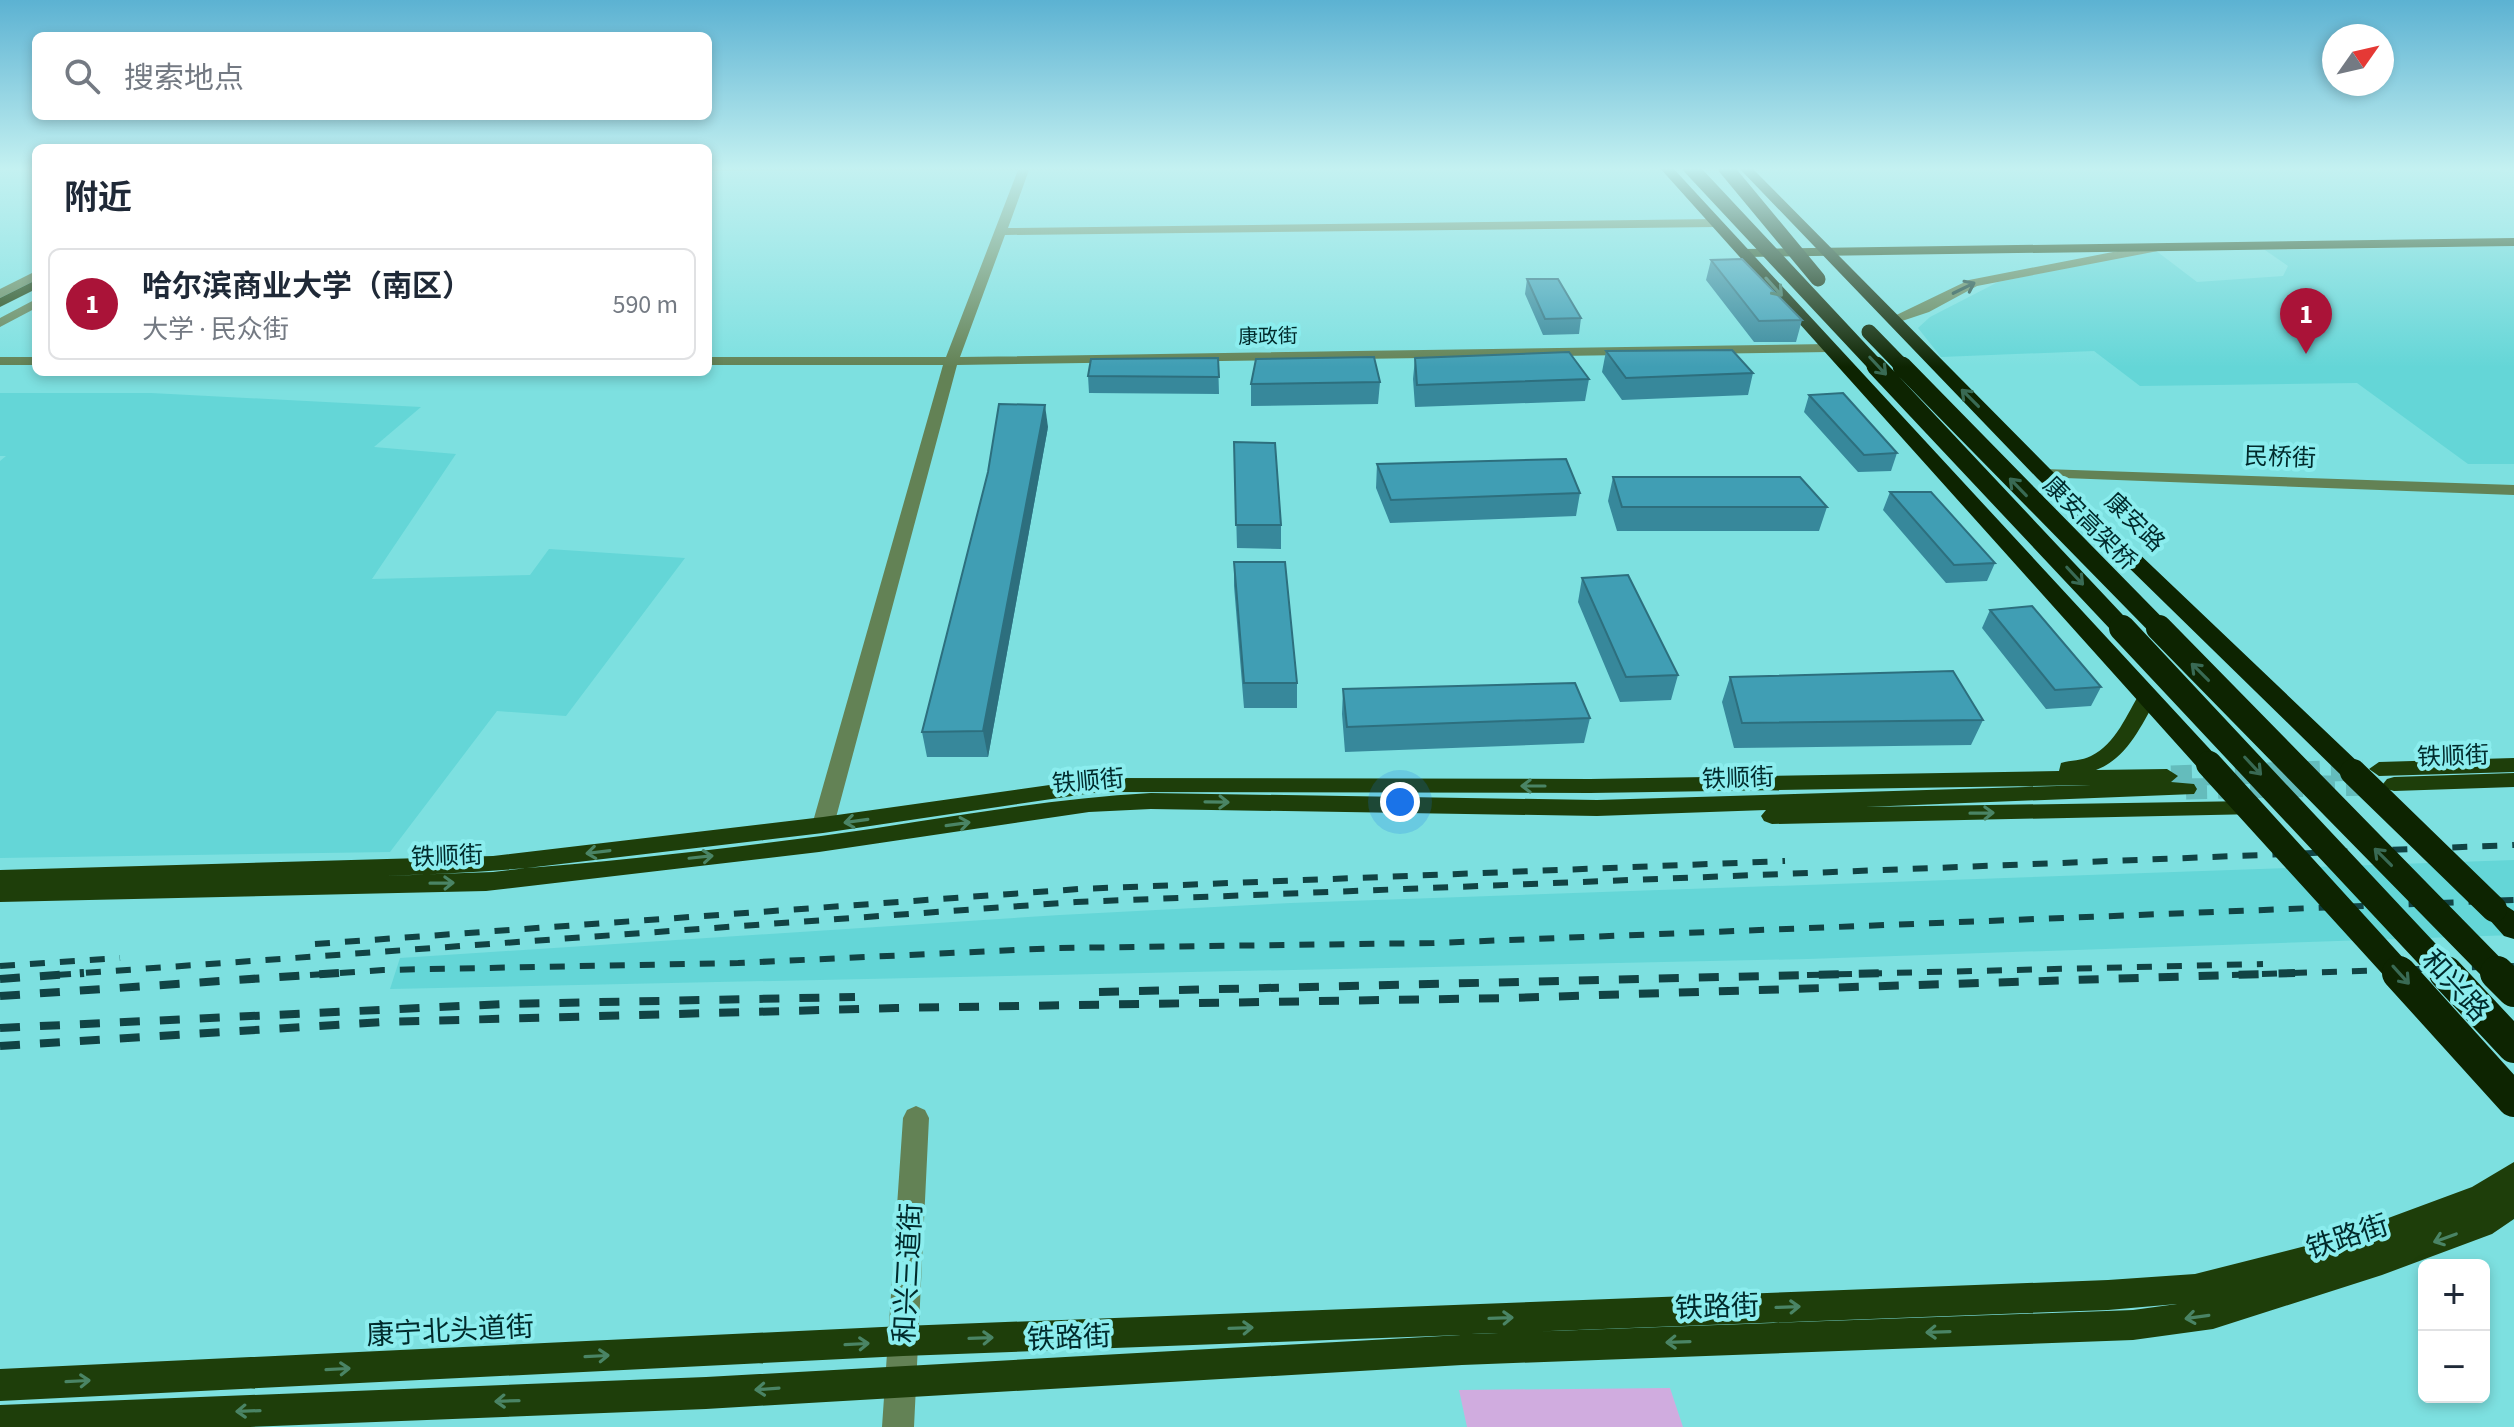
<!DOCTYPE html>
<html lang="zh">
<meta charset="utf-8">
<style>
:root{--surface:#fff;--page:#f6f6f7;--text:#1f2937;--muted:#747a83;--line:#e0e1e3;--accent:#aa1338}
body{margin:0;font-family:"Source Sans 3","Noto Sans SC",sans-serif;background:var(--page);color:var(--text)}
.controls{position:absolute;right:24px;bottom:24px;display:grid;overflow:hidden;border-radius:12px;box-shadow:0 4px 12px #0003}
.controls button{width:72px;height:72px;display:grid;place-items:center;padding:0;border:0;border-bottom:2px solid var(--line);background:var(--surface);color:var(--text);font:40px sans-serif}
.compass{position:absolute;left:2322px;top:24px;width:72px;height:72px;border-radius:50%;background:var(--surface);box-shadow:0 4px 12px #0003;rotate:56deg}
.you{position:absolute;left:1400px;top:802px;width:28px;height:28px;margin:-20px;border:6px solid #fff;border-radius:50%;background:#1a73e8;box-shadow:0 0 0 12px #1a73e833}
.badge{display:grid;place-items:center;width:52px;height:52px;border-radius:50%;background:var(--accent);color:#fff;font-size:26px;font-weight:700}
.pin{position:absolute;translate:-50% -66px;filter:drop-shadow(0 2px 4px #0008)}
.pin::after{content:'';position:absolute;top:42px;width:28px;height:24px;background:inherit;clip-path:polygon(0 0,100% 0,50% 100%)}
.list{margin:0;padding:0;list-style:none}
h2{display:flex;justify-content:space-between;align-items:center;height:104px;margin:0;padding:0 32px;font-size:34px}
h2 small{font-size:26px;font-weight:400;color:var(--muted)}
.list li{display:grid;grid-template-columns:52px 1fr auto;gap:24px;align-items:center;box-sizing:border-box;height:112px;margin:0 16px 16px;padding:0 16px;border:2px solid var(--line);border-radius:12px}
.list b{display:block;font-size:30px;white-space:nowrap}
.list p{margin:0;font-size:26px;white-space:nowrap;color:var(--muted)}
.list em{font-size:26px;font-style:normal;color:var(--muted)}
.icon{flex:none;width:44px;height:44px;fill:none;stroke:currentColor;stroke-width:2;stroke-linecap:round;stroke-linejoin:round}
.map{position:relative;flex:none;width:2514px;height:1427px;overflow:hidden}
.search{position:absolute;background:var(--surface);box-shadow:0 4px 12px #0003;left:32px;top:32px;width:680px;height:88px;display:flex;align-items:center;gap:20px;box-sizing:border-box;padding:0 28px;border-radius:12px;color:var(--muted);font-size:30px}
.panel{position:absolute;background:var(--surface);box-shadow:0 4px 12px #0003;left:32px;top:144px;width:680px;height:232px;border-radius:12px}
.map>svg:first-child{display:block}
</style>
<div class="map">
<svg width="2514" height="1427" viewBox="0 0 2514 1427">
<rect width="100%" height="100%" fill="#7de0e0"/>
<path fill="#64d6d7" d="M 2514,246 L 2514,464 L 2468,464 L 2357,383 L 2140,386 L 2094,351 L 1941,357 L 1918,328 L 1930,317 L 1998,282 L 2155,250 L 2197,282 L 2283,276 L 2288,266 L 2265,250 Z
M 0,393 L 151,393 L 421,407 L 374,447 L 456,454 L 372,579 L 530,575 L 549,549 L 685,558 L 566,716 L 497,711 L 390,852 L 0,858 L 0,461 L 6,456 L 0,456 Z
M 2514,860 L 2514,935 L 1808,959 L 390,989 L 400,958 L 1060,915 L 1291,903 Z"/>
<path fill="#d0acdf" d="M 1670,1388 L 1683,1427 L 1467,1427 L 1459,1390 Z"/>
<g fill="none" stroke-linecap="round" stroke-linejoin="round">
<path stroke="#64bcbc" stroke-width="21" stroke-dasharray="21 11" stroke-linecap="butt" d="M 2171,776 L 2363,770
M 2186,789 L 2374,785"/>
<path fill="#638255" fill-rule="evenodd" d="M 708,167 L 1101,167 L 1096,170 L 1029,170 L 1008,228 L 1716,219 L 1722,223 L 1716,227 L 1005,235 L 960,357 L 1829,344 L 1836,348 L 1829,352 L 957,365 L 834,825 L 831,831 L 815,831 L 812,825 L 943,365 L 708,365 L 708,357 L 946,357 L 1018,170 L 708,171 Z
M 2154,244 L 2158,245 L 2158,251 L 1977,286 L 1929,312 L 1893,324 L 1886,320 L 1969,280 Z
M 36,271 L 36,280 L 0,298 L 0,289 Z
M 36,299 L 36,308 L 0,327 L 0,318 Z
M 0,357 L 36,357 L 36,365 L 0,365 Z
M 2044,469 L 2514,485 L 2514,495 L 2038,477 L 2036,474 Z
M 916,1106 L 925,1110 L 929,1118 L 914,1427 L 882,1427 L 903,1118 L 907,1110 Z"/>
<path fill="#1e3e0a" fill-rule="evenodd" d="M 2514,238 L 2514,246 L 1743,257 L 1737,253 L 1743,249 Z
M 36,280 L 36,289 L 0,307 L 0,298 Z
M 2148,690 L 2158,696 C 2142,724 2128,758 2096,770 L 2167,769 L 2178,776 L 2171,782 L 2194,784 L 2197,789 L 2194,794 L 1865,807 L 2250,801 L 2258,804 L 2261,809 L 2258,814 L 1772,824 L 1764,821 L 1761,816 L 1766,810 L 1597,816 L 1151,809 L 1089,812 L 819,852 L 486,891 L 0,902 L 0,870 L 493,856 L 823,817 L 1099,778 L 1590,779 L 2059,771 L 2061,763 C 2071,760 2082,761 2091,756 C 2116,744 2127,714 2141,691 ZM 2091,785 L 1597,800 L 1151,793 C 1040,799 931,821 821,836 C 675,855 528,872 381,876 L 493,872 L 823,833 L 1099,792 L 1590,793 Z
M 2514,758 L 2514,772 L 2379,776 L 2369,769 L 2379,762 Z
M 2514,773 L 2514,787 L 2394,791 L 2387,789 L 2383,784 L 2387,779 L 2394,777 Z
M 2514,1162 L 2514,1219 L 2492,1234 L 2382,1275 L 2213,1329 L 2133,1340 L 1462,1365 L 706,1409 L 250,1427 L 0,1427 L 0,1405 L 706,1377 L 1461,1335 L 903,1356 L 0,1401 L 0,1369 L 903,1326 L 2108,1280 L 2195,1274 L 2329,1240 L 2472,1187 ZM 2177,1304 L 2133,1310 L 1471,1334 L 2108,1310 Z"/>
<path fill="#0d2401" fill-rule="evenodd" d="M 1659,167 L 1672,167 L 2218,758 L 2222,764 L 2218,770 L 2200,770 Z
M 1738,167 L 1751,167 L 2051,470 L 2362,766 L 2366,772 L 2362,778 L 2344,778 L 2037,478 Z
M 2494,898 L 2514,911 L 2514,939 L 2504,936 L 2480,909 L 2484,901 Z"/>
<path stroke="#114344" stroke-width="6" stroke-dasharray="15 15" stroke-linecap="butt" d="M 315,944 L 1079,889 L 1785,861
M 0,966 L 120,958
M 56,975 L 1076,902 L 2514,845
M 310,975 L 383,970 L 738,963 L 1058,948 L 1434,943 L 2514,900
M 1807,975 L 2263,964
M 2232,975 L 2514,966"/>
<path stroke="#114344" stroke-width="8" stroke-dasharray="20 20" stroke-linecap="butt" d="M 0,979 L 84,973
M 1099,992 L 1890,973
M 0,996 L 339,973
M 0,1028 L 504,1004 L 855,997
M 0,1046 L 383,1022 L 896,1008 L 1508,998 L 2295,973"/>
<path stroke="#0d2401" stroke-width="15" d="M 1690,167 L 1878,368
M 1725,167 L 1818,279
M 1869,332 L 1904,368"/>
<path stroke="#0d2401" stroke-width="19" d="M 1876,366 L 2124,630
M 1902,366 L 2161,630"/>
<path stroke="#0d2401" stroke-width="26" d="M 2122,628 L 2447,975
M 2159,628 L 2499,975
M 2209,764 L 2401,975
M 2353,772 L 2494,909"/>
<path stroke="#0d2401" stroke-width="34" d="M 2399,973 L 2514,1100
M 2446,973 L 2514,1046
M 2497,973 L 2514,990"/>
</g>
<path fill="#37889b" d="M 1711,260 L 1802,320 L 1796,342 L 1754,342 L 1706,280 Z
M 1527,279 L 1581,318 L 1579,334 L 1543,335 L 1525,294 Z
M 1606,351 L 1753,373 L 1748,395 L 1622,400 L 1602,372 Z
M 1218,358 L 1219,394 L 1089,393 L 1088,376 Z
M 1415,358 L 1589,379 L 1585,401 L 1415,407 L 1413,379 Z
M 1380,382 L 1378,404 L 1251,406 L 1251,384 Z
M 1809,395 L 1897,453 L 1891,471 L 1858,472 L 1804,412 Z
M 1048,427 L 988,757 L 927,757 L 922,732 Z
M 1234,442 L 1281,525 L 1281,549 L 1237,548 Z
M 1377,464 L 1580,493 L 1576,516 L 1390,523 L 1376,488 Z
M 1613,477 L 1827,507 L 1819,531 L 1617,531 L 1608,501 Z
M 1890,492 L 1995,563 L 1987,581 L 1946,583 L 1883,510 Z
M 1234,562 L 1297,683 L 1297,708 L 1244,708 L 1234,586 Z
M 1582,578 L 1678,675 L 1671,700 L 1620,702 L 1578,602 Z
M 1990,610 L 2101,687 L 2091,706 L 2046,709 L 1982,628 Z
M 1730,677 L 1983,720 L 1971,745 L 1734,748 L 1722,702 Z
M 1343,689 L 1590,718 L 1584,743 L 1345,752 L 1342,714 Z"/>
<path fill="#2d6f7e" d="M 1045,405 L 1048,427 L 988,757 L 983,731 Z"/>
<path fill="#409eb4" stroke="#2d6f7e" stroke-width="2" d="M 1742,259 L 1802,320 L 1759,321 L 1711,260 Z
M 1527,279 L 1558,279 L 1581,318 L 1545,319 Z
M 1732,350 L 1753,373 L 1626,378 L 1606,351 Z
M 1569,352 L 1589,379 L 1417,385 L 1415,358 Z
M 1374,357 L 1380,382 L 1251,384 L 1256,359 Z
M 1218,358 L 1219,377 L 1088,376 L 1091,359 Z
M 1843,393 L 1897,453 L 1864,455 L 1809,395 Z
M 999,404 L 1045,405 L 983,731 L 922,732 L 988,472 Z
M 1234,442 L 1275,443 L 1281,525 L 1236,525 Z
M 1566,459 L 1580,493 L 1391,500 L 1377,464 Z
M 1613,477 L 1800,477 L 1827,507 L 1622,507 Z
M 1890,492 L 1931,492 L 1995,563 L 1954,565 Z
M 1234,562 L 1285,562 L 1297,683 L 1244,683 Z
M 1628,575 L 1678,675 L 1626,677 L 1582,578 Z
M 2032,606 L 2101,687 L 2055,690 L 1990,610 Z
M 1953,671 L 1983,720 L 1742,723 L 1730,677 Z
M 1575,683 L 1590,718 L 1347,727 L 1343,689 Z"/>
<defs><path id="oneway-shaft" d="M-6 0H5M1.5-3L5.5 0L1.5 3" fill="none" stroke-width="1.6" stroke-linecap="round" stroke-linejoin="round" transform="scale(2)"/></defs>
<g stroke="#396a54">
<use href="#oneway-shaft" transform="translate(1774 287) rotate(48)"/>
<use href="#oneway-shaft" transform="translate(1878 366) rotate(47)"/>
<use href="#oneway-shaft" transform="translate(1970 398) rotate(-135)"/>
<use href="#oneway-shaft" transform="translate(2018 487) rotate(-134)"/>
<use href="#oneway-shaft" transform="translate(2075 576) rotate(47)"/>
<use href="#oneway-shaft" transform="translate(2200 672) rotate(-135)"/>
<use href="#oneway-shaft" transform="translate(2253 766) rotate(47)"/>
<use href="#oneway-shaft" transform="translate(2383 857) rotate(-135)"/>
<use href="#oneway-shaft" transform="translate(2401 975) rotate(48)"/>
</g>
<use stroke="#194036" href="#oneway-shaft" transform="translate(1964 288) rotate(-26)"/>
<g stroke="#4a8465">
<use href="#oneway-shaft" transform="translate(1533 786) rotate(-180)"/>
<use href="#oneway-shaft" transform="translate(1217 802) rotate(1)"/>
<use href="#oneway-shaft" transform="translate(1982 813) rotate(-1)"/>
<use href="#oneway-shaft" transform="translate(856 821) rotate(172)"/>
<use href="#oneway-shaft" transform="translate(958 824) rotate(-8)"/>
<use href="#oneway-shaft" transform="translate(598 852) rotate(173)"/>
<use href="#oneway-shaft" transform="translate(701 857) rotate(-6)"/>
<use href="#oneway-shaft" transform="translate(442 883) rotate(-1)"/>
<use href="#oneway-shaft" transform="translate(2445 1238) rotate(160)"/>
<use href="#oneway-shaft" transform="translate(1788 1307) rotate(-2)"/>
<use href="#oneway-shaft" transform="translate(2197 1317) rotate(172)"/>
<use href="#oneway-shaft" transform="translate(1501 1318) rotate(-2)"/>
<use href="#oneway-shaft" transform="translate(1241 1328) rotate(-2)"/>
<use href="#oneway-shaft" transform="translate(1938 1332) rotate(178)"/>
<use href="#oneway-shaft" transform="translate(981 1338) rotate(-2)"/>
<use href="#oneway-shaft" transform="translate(1678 1342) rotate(178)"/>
<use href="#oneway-shaft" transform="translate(857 1344) rotate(-3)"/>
<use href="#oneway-shaft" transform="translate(597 1356) rotate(-3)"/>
<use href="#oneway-shaft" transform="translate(338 1369) rotate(-3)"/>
<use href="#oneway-shaft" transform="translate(78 1381) rotate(-3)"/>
<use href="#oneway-shaft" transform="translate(767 1389) rotate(176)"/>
<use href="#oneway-shaft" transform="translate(507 1401) rotate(178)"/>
<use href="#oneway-shaft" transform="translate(248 1411) rotate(178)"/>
</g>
<linearGradient id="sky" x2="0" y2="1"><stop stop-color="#5cb2d2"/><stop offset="0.46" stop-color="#c4f1f1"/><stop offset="1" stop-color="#c4f1f1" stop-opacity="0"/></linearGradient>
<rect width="2514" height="367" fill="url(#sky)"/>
<g text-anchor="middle" stroke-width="8" stroke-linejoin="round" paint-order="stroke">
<g font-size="20" fill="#002a2b" stroke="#8bedee">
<text transform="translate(1268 336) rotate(-1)" y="7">康政街</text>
</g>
<g font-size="24" fill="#002a2b" stroke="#8bedee">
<text transform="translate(2280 457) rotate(2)" y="8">民桥街</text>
<text transform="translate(2135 522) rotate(44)" y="8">康安路</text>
<text transform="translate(2090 523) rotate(45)" y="8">康安高架桥</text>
<text transform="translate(2453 756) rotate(-2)" y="8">铁顺街</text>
<text transform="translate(1738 778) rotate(-2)" y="8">铁顺街</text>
<text transform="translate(1088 781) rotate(-5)" y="8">铁顺街</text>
<text transform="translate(447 856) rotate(-2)" y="8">铁顺街</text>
</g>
<g font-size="28" fill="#002a2b" stroke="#8bedee">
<text transform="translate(2456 985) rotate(48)" y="10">和兴路</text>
<text transform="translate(2347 1236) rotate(-18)" y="10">铁路街</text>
<text transform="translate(907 1273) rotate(-87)" y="10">和兴三道街</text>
<text transform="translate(1717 1306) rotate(-2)" y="10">铁路街</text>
<text transform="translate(450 1330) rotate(-3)" y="10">康宁北头道街</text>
<text transform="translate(1069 1337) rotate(-3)" y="10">铁路街</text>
</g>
</g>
</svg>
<div class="controls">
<button>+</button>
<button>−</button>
</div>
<svg class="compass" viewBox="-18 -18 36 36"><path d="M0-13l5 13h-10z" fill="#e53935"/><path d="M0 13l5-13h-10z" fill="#747a83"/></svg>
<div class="you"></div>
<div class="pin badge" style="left:2306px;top:354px">1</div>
<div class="search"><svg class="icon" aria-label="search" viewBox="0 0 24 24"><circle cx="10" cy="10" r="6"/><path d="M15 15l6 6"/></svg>搜索地点</div>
<section class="panel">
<h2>附近<small></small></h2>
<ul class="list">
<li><span class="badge">1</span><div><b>哈尔滨商业大学（南区）</b><p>大学 · 民众街</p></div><em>590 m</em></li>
</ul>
</section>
</div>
